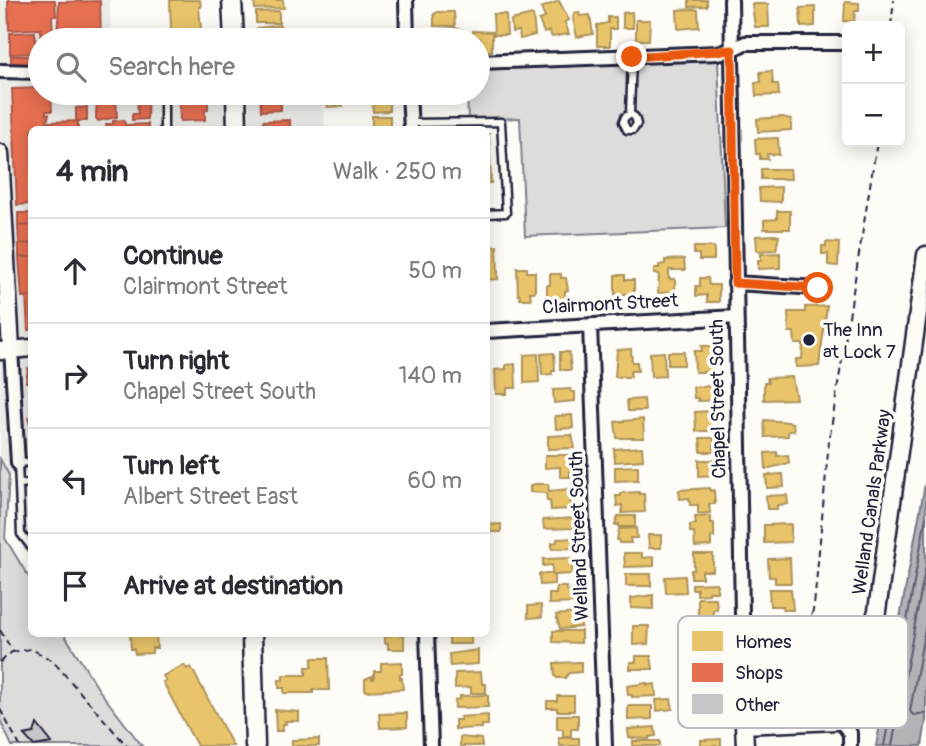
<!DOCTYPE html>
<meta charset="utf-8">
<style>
:root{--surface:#fff;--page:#f7f7f7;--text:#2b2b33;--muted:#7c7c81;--line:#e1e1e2}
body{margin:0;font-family:Pangolin,sans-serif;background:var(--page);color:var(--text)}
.controls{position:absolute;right:21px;top:21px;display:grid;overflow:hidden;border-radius:10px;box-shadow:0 4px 18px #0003}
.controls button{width:63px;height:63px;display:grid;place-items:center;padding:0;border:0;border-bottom:2px solid var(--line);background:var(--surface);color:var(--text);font:35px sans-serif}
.stop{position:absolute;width:21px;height:21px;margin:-16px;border:5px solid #ea580c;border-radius:50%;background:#fff}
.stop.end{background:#ea580c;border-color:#fff;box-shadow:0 2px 7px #0008}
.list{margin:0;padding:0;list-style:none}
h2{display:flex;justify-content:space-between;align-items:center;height:91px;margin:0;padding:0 28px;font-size:30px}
h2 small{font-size:23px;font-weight:400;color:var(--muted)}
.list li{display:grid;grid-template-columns:46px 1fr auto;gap:21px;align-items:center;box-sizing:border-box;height:105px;padding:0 28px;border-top:2px solid var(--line)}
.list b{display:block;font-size:26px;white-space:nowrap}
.list p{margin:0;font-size:23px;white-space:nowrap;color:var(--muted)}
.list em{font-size:23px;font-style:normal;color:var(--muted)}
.icon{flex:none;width:38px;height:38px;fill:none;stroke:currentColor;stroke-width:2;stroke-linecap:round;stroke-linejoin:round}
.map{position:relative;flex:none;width:926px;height:746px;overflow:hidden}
.search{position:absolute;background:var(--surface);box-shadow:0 4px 18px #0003;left:28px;top:28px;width:462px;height:77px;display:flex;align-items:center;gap:18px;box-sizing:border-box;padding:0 24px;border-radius:38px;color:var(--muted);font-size:26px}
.panel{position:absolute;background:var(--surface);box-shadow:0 4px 18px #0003;left:28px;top:126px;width:462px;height:511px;border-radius:10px}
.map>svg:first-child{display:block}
</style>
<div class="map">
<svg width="926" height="746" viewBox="0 0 926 746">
<rect width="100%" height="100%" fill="#fdfcf7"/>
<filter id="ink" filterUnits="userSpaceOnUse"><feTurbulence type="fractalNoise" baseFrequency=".0143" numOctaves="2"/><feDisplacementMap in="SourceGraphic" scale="14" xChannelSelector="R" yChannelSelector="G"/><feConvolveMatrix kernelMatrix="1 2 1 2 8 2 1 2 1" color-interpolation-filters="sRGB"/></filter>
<g filter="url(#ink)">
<path fill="#ecece9" d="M 0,0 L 110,0 L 111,40 L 40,40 L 40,93 L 322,93 L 325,129 L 32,130 L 31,474 L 9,475 L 0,459 Z"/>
<path fill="#dddcdb" stroke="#807f8b" stroke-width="2" d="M 718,60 L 725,228 L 525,236 L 520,118 L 468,120 L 467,93 L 478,93 L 478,70 Z
M 0,459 L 9,475 L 5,538 L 31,581 L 32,634 L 64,634 L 99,690 L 142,746 L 12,746 L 0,720 Z"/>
<path fill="#b2b2b7" stroke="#787885" stroke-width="2" d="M 926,479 L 926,721 L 922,746 L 876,746 Z"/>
<path fill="#e9c46a" stroke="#ad935c" stroke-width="2" d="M 170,0 L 200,0 L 201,7 L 199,7 L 201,29 L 171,30 Z
M 254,0 L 283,0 L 284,8 L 255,9 Z
M 689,0 L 707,0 L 707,6 L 689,7 Z
M 559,1 L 569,20 L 565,22 L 569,34 L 552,37 L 549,31 L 544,33 L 539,20 L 545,18 L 541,8 Z
M 845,2 L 859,3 L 859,11 L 855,11 L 854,22 L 844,21 Z
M 752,4 L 768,4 L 769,27 L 755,27 Z
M 815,7 L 815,26 L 801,27 L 800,8 Z
M 694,9 L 698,10 L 699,27 L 678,29 L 677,10 Z
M 279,11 L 279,23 L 256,23 L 256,12 Z
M 438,12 L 454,12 L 455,26 L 434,26 L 434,14 Z
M 579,12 L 580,16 L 590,15 L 593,34 L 577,37 L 573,19 L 574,13 Z
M 632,12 L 633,28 L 623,28 L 623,13 Z
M 493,14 L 506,14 L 507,35 L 494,35 Z
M 533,15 L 535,35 L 520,39 L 519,31 L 512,32 L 511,20 Z
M 608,17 L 616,17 L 616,29 L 610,29 L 610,46 L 597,46 L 597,25 L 608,23 Z
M 636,20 L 650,20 L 649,40 L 636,40 Z
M 280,25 L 283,36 L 257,37 L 257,28 Z
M 372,26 L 372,40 L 353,40 L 352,27 Z
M 455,28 L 462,30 L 462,38 L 435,40 L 435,30 Z
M 473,31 L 492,32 L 492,51 L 481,51 L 480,39 L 473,40 Z
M 127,33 L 148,33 L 148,40 L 127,40 Z
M 772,71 L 773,84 L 778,84 L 779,95 L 756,96 L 755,83 L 761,82 L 760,72 Z
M 342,93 L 343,106 L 327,107 L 326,94 Z
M 443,93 L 462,93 L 462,103 L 444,104 Z
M 372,99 L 389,99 L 389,111 L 373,112 Z
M 372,116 L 390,116 L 390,128 L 372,129 Z
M 782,117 L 791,119 L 791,130 L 758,132 L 757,119 Z
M 486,134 L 489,134 L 491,183 L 486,183 Z
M 778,138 L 779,155 L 767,154 L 768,159 L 760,159 L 760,154 L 756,154 L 755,139 Z
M 761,169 L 790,169 L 791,179 L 761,179 Z
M 781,187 L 781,202 L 760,201 L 759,188 Z
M 777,211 L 790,211 L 790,229 L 764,229 L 764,220 L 777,219 Z
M 775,235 L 779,236 L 776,250 L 757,251 L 756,236 Z
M 826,242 L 839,243 L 838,266 L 828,265 L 828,254 L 822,254 L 822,246 L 826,246 Z
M 497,246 L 498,279 L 486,280 L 486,247 Z
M 694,247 L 714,247 L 714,260 L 699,260 L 699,254 L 694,254 Z
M 780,253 L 780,268 L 758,269 L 758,260 L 761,260 L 761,254 Z
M 684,259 L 685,270 L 669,270 L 669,279 L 675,279 L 675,292 L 658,293 L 659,274 L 654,274 L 654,268 L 659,268 L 659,265 L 665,264 L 665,260 Z
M 517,268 L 527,268 L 527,272 L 535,272 L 535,292 L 530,292 L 531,299 L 520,299 L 520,295 L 518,295 Z
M 550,274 L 561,274 L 561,278 L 566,278 L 568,290 L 565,291 L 565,303 L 547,304 L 547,285 L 550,285 Z
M 615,275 L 625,275 L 625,280 L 634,280 L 634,294 L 615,294 Z
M 700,278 L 708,278 L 709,285 L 719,285 L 719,302 L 707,302 L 707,295 L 696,296 L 696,286 L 700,286 Z
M 827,306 L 819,366 L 796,367 L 796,359 L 802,359 L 803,344 L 795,344 L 794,332 L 789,332 L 788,312 L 805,312 L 805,307 Z
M 701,346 L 715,346 L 716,365 L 711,366 L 711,372 L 695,372 L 694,351 L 702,351 Z
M 631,349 L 632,362 L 637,362 L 638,371 L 630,371 L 631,377 L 615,377 L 617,350 Z
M 560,352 L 569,352 L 571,370 L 560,370 Z
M 664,352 L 665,376 L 651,377 L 650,353 Z
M 668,352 L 684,352 L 684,365 L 668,365 Z
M 554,353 L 555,371 L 552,371 L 552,374 L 542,375 L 541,354 Z
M 538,354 L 539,382 L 524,383 L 524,355 Z
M 515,364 L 516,388 L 507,388 L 507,394 L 496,394 L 495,370 L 506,369 L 506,365 Z
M 792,377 L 796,399 L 764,400 L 764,383 L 768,383 L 767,378 Z
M 714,386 L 714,388 L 717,388 L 718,400 L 698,401 L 698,398 L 694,398 L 693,387 Z
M 571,389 L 571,392 L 575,392 L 575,401 L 554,403 L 553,390 Z
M 644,399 L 645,411 L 628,411 L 627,400 Z
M 711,411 L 713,431 L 696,431 L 695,412 Z
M 572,415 L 573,428 L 556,429 L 555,416 Z
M 643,419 L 644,438 L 617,438 L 615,422 Z
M 764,420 L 789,422 L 793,423 L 794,431 L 788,431 L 788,436 L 765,437 Z
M 572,435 L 575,448 L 548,449 L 548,436 Z
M 700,438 L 714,438 L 714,452 L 701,452 Z
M 642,447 L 643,460 L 615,462 L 614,449 Z
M 777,452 L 777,456 L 788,455 L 789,463 L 766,469 L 765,453 Z
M 545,455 L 573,455 L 574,470 L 570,470 L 570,477 L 560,477 L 560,467 L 545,468 Z
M 699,460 L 716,460 L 716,475 L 699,476 Z
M 638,466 L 638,480 L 615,481 L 615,467 Z
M 783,474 L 784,487 L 767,488 L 766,475 Z
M 535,484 L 548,484 L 549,491 L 570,489 L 571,509 L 551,510 L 550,501 L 547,501 L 546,493 L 530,492 L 530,486 Z
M 710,488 L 710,491 L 714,490 L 715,504 L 709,504 L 710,513 L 698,514 L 698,505 L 690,505 L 689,498 L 680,499 L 679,490 Z
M 639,492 L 639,494 L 644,494 L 645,512 L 622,513 L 622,505 L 617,506 L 616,496 L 621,496 L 621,493 Z
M 787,495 L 788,504 L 777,505 L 777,509 L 767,509 L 766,496 Z
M 618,516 L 635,516 L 635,527 L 619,527 L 619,524 L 615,525 Z
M 711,516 L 711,523 L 714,523 L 714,537 L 711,537 L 711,546 L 695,547 L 694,532 L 690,532 L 690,525 L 696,524 L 695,517 Z
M 574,518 L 575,528 L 544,529 L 543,520 Z
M 501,524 L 501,532 L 486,532 L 486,525 Z
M 791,524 L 791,542 L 764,543 L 764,525 Z
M 636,528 L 637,538 L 630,538 L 631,543 L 619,543 L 619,540 L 617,540 L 619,529 Z
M 648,535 L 661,535 L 661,548 L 649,548 Z
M 575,538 L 575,548 L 552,549 L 552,543 L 557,542 L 557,539 Z
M 624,553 L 642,553 L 642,558 L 654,557 L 654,566 L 625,567 Z
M 694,554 L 713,554 L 713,571 L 702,571 L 702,578 L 691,578 L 691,570 L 694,570 Z
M 572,558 L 572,574 L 554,575 L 554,584 L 540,585 L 539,574 L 552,574 L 552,565 L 543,566 L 543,559 Z
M 790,558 L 791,583 L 775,583 L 775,577 L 769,577 L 768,559 Z
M 626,574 L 651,574 L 651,586 L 626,586 Z
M 685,576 L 686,592 L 666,593 L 665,577 Z
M 717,583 L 717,592 L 709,592 L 709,594 L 697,595 L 697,589 L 692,589 L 692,584 Z
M 557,587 L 566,587 L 566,591 L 575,590 L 576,603 L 549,604 L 549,594 L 556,594 Z
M 769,589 L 791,589 L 793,610 L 783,610 L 783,606 L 770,606 Z
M 653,595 L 653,609 L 631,608 L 631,598 Z
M 698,598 L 716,598 L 717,610 L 713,610 L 713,617 L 698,617 Z
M 541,605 L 542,617 L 528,618 L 528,606 Z
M 576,613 L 576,616 L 580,615 L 581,627 L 560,629 L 556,615 Z
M 633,626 L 649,626 L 648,644 L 633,645 Z
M 553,631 L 581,631 L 581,643 L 553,642 Z
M 130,634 L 156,634 L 157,648 L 152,648 L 152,653 L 135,654 L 134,649 L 131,649 Z
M 388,634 L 404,635 L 404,649 L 388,649 L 388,643 L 385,643 L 385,636 L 388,636 Z
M 449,634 L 471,634 L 471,644 L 449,644 Z
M 478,650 L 478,664 L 450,666 L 449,654 Z
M 636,656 L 651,656 L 653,669 L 630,669 L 630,662 L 636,662 Z
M 312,658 L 328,658 L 329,690 L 313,690 L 313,693 L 284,693 L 284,688 L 279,688 L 279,680 L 283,680 L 283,675 L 306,675 L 306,667 L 312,667 Z
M 402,662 L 402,674 L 400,674 L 400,678 L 402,678 L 403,689 L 365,691 L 365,679 L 372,676 L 372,679 L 374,679 L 374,671 L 381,671 L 381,663 Z
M 581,662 L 581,672 L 569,673 L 565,678 L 557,678 L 555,676 L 554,663 Z
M 184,665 L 187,669 L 191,667 L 233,746 L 197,746 L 163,682 L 166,681 L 163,676 Z
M 481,672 L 482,684 L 486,684 L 486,693 L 471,693 L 471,687 L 455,688 L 455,673 Z
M 647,683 L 647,685 L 655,684 L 656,696 L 632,697 L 632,695 L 628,695 L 627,686 Z
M 488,695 L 488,707 L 455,708 L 455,700 L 460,699 L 460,696 Z
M 557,696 L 574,696 L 574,711 L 557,711 L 557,708 L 547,708 L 547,701 L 557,701 Z
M 671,699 L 673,709 L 657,711 L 656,700 Z
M 628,706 L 652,706 L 652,719 L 628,720 Z
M 275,710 L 299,712 L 299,721 L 285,721 L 286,724 L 283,724 L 283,731 L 276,731 Z
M 407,713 L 407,727 L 380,728 L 379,714 Z
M 488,715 L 488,725 L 482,725 L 482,728 L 455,729 L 455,720 L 461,720 L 460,717 Z
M 557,715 L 578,715 L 578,729 L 571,729 L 571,736 L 563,736 L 563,729 L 557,729 Z
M 655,727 L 656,736 L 649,737 L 649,739 L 629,738 L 628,729 Z
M 460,737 L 481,739 L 482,746 L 460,746 Z
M 559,738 L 579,738 L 579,746 L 560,746 Z
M 319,739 L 319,746 L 292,746 L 292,740 Z
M 721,739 L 721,746 L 701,746 L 701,740 Z
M 633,741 L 660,741 L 660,746 L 633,746 Z"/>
<path fill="#e76f51" stroke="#ac584a" stroke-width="2" d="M 8,0 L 55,0 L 56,16 L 52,16 L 53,40 L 41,40 L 40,29 L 9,30 Z
M 100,1 L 101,40 L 57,40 L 59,2 Z
M 35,32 L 36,53 L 10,54 L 10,33 Z
M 11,56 L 39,56 L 39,69 L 11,69 Z
M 40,88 L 40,93 L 51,93 L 52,111 L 46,111 L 46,114 L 49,114 L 47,122 L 78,121 L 78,130 L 32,130 L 32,204 L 17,205 L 12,89 Z
M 97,93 L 116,94 L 117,117 L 98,121 L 96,118 Z
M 130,93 L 148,93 L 147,119 L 132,120 L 132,114 L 138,114 L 137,100 L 131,100 Z
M 179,93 L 204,93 L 204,99 L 208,99 L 208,109 L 205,110 L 205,120 L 180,121 Z
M 260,93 L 281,93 L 281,110 L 261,111 Z
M 87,107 L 87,121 L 76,121 L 76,108 Z
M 124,120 L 125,125 L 148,124 L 148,130 L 107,130 L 106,124 L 113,124 L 113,121 Z
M 290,120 L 290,130 L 263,130 L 263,121 Z
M 18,213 L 32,213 L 32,225 L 18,226 Z
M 32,225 L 32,243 L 19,244 L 18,226 Z
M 32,243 L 32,257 L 19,257 L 19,244 Z
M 19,257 L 32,257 L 32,296 L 22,297 Z
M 26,296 L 32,296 L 32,330 L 28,330 Z
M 28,368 L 32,368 L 32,429 L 28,418 L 31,418 L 30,382 L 26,382 Z"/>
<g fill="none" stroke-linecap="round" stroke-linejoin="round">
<path stroke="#5c5c6d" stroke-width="2" d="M 926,623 L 910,711 L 913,715 L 926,713
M 884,746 L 926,517
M 892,746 L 926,565"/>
</g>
<path fill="#c6c6c8" stroke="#22223b" stroke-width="2" d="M 37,724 L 52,743 L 34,746 L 24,735 L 34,733 Z"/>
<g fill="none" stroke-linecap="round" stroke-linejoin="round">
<defs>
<path id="service" d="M 164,93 L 164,130
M 630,114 L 625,117 L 623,122 L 627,130 L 633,130 L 637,124 L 635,117 L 630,114 L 632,57
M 410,123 L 501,122 L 506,213 L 486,214
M 32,462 L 18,463 L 21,534 L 32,548
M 20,484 L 32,483"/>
<path id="minor" d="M 406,0 L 407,40
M 731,0 L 744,725
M 478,62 L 719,53 L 731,50 L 745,43 L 847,43
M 0,71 L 40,72
M 409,93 L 411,130
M 735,283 L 818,288
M 590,325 L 605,746
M 486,331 L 736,317
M 11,349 L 18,463
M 427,634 L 431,746
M 840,720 L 850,733 L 850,746"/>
<path id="tertiary" d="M 0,153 L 11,349
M 0,351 L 32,348
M 745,746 L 744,725 L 837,721 L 843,717 L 847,707 L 877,611 L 926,255"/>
<path id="secondary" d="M 232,0 L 234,40
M 236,93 L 237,130
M 252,634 L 255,746"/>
</defs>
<use href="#service" stroke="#22223b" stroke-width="11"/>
<use href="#minor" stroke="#22223b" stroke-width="18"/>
<use href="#tertiary" stroke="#22223b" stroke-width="21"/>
<use href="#secondary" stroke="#22223b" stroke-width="23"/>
<path stroke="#22223b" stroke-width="2" stroke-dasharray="7 5" stroke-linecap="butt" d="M 891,26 L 894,0
M 0,630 L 13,652 L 31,649 L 52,660 L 127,746
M 0,662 L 12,652
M 757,707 L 776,706 L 787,699 L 794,682 L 814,606 L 829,441 L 877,142
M 0,709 L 20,746"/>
<use href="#service" stroke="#fdfcf7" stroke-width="6"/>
<use href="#minor" stroke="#fdfcf7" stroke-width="12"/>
<use href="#tertiary" stroke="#fdfcf7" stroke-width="16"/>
<use href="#secondary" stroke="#fdfcf7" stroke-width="18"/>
</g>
</g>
<g fill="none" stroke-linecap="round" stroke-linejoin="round" filter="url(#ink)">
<path stroke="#ea580c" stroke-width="9" d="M 632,57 L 732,50 L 735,283 L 818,288"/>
</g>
<circle fill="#22223b" stroke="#fdfcf7" stroke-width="2.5" cx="809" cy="340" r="7"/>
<g text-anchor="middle" stroke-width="7" stroke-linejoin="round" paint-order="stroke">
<g font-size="19" fill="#22223b" stroke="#fdfcf7">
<text transform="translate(610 303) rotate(-3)" y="7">Clairmont Street</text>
<text transform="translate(717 399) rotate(-91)" y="7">Chapel Street South</text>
<text transform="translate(871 502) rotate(-82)" y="7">Welland Canals Parkway</text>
<text transform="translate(578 536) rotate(-92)" y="7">Welland Street South</text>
</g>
<g font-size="19" fill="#22223b" stroke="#fdfcf7" text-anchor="start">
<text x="823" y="336">The Inn<tspan x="823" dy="22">at Lock 7</tspan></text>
</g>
</g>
<rect x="678" y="616" width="230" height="112" rx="10" fill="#fdfcf7" stroke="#bbbbbf" stroke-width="2"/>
<rect x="692" y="631" width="31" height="20" fill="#e9c46a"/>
<rect x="692" y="663" width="31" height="19" fill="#e76f51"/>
<rect x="692" y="694" width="31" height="20" fill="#c6c6c8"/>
<g font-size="19" fill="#22223b">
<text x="735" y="648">Homes</text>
<text x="735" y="679">Shops</text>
<text x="735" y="711">Other</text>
</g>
</svg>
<div class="controls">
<button>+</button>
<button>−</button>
</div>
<div class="stop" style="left:818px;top:288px"></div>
<div class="stop end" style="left:632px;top:57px"></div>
<div class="search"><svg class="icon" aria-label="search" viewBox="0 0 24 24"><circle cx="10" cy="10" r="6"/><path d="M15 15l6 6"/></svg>Search here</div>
<section class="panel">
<h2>4 min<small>Walk · 250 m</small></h2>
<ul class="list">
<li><svg class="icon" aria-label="ahead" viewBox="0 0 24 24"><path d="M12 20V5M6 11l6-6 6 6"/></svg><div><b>Continue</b><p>Clairmont Street</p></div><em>50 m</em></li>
<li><svg class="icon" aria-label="right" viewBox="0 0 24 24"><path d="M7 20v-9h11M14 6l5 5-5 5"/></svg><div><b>Turn right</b><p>Chapel Street South</p></div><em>140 m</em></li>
<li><svg class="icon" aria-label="left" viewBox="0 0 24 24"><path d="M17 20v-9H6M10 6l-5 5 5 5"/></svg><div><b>Turn left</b><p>Albert Street East</p></div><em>60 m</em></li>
<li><svg class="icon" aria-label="arrive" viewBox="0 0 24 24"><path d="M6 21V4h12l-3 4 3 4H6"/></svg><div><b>Arrive at destination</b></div></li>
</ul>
</section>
</div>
